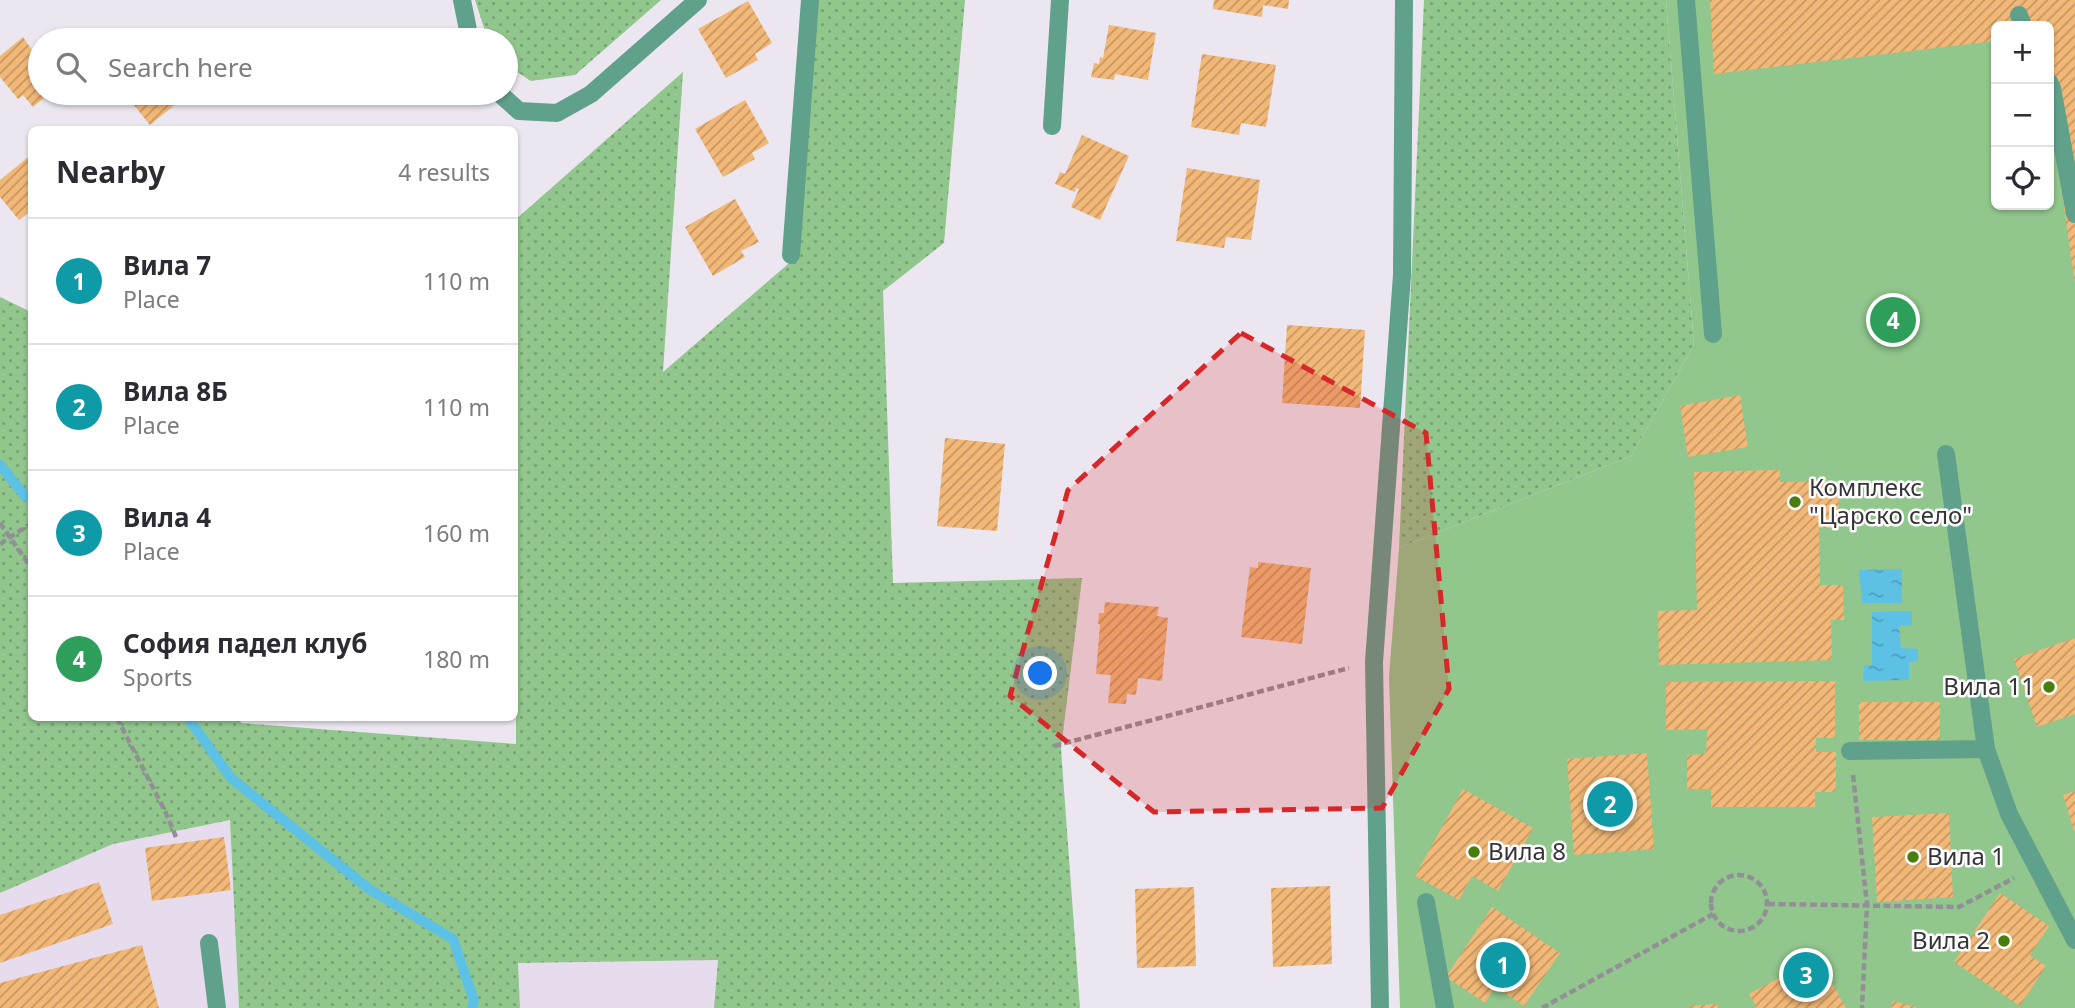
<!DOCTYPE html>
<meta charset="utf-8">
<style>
:root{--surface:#fff;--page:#f7f7f7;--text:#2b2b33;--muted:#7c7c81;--line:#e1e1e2;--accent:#111827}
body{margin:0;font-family:"Noto Sans",sans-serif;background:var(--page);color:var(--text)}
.controls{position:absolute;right:21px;top:21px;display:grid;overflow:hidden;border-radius:10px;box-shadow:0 2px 5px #0004}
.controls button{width:63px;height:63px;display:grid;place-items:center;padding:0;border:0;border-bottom:2px solid var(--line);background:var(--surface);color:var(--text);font:35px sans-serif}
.you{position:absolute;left:1041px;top:674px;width:24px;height:24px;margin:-18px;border:5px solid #fff;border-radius:50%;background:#1a73e8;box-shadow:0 0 0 10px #1a73e833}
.badge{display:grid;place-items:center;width:46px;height:46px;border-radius:50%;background:var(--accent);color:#fff;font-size:23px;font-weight:700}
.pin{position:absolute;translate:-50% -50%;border:4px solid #fff;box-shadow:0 2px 7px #0006}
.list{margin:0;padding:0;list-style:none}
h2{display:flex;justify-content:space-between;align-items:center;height:91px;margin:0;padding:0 28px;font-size:30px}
h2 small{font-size:23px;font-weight:400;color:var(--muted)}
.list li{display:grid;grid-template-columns:46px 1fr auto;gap:21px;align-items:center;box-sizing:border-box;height:126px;padding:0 28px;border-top:2px solid var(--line)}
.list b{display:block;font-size:26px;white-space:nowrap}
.list p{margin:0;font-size:23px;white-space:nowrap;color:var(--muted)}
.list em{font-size:23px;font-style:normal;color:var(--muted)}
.icon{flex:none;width:38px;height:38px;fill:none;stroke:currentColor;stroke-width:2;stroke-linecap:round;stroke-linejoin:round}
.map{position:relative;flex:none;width:2075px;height:1008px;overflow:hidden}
.search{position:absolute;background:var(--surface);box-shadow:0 2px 5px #0004;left:28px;top:28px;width:490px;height:77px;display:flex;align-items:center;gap:18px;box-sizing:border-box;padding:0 24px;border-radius:38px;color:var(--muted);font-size:26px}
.panel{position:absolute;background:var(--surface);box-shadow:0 2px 5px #0004;left:28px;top:126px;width:490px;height:595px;border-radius:10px}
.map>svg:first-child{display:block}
</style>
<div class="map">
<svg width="2075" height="1008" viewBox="0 0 2075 1008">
<defs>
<pattern id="green-dots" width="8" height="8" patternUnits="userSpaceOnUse" patternTransform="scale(1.75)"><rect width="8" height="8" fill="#91c68d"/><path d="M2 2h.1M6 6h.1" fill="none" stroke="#77a274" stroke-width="1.8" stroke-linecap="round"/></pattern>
<pattern id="water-ripples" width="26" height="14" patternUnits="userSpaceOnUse" patternTransform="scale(1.75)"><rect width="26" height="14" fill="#5dc0e5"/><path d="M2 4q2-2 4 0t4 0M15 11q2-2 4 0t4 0" fill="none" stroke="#4e9dbb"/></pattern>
<pattern id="building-hatch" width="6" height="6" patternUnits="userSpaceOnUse" patternTransform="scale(1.75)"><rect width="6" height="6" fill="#f2b877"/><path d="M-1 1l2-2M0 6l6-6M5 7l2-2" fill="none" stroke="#c59663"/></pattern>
</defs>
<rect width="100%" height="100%" fill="#ece6f0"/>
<path fill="#e7dced" d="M 230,820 L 239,1008 L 0,1008 L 0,893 L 113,844 Z
M 719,960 L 714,1008 L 520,1008 L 518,963 Z"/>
<path fill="url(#green-dots)" d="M 475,0 L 661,0 L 575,75 L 531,81 L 506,65 L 506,40 L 488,40 Z
M 811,0 L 965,0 L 944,243 L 883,291 L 893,583 L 1082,578 L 1061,749 L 1080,1008 L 714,1008 L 718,960 L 518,963 L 520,1008 L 239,1008 L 230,820 L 113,844 L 0,893 L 0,297 L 31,312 L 32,718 L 240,718 L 241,723 L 516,744 L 515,220 L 683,72 L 663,372 L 795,258 Z
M 1424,0 L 1666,0 L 1694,345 L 1631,456 L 1399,548 Z"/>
<path fill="#91c68d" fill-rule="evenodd" d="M 1666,0 L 2075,0 L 2075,1008 L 1400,1008 L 1389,677 L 1399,548 L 1631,456 L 1694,345 ZM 1996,26 L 2049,26 L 2049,205 L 1996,205 Z"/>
<path fill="url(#water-ripples)" d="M 1902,569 L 1902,603 L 1862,603 L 1859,570 Z
M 1912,611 L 1912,625 L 1899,626 L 1901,648 L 1918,649 L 1918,661 L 1909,662 L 1909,680 L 1863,681 L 1864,666 L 1872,665 L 1872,612 Z"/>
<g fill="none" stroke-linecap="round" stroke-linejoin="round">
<path stroke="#5dc0e5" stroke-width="10" d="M 0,465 L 25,496
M 188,718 L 231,778 L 369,889 L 453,939 L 474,1001 L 472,1008"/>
</g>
<path fill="url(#building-hatch)" d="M 1214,0 L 1289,0 L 1288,9 L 1263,5 L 1262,17 L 1213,9 Z
M 1710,0 L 2075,0 L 2075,284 L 2049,104 L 2049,26 L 1996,26 L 1996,41 L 1714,74 Z
M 748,1 L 772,43 L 755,54 L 758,60 L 726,78 L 698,29 Z
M 1109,25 L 1156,33 L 1148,80 L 1115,74 L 1114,80 L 1091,77 L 1094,63 L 1099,64 L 1100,57 L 1103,58 Z
M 23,37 L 32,50 L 40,43 L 40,93 L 50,93 L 33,107 L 23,95 L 18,99 L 0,77 L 0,56 Z
M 1202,54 L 1276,65 L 1266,127 L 1241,123 L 1239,135 L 1191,127 Z
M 124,93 L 185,93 L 187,95 L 150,125 Z
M 745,100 L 769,143 L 752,153 L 755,159 L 723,177 L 695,129 Z
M 1082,135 L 1129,156 L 1100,220 L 1071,207 L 1079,189 L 1076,188 L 1075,192 L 1055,184 L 1060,172 L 1065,174 Z
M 32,154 L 32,210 L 19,220 L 0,197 L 0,180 Z
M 1187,168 L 1260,180 L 1251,240 L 1226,237 L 1224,248 L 1176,241 Z
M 735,199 L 759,242 L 741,251 L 745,257 L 713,276 L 685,227 Z
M 1287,325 L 1365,330 L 1360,408 L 1282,403 Z
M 1740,395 L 1748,447 L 1688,457 L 1680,406 Z
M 945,438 L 1005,444 L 997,531 L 937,526 Z
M 1780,470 L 1780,482 L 1838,481 L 1839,528 L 1819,528 L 1820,585 L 1843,585 L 1844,620 L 1831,620 L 1832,660 L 1659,665 L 1658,611 L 1697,610 L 1694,472 Z
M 1258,562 L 1311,568 L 1302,644 L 1241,637 L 1250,567 L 1258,568 Z
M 1105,602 L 1159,607 L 1157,616 L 1168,618 L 1162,681 L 1138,678 L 1136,695 L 1127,694 L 1126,704 L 1108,703 L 1111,675 L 1096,674 L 1100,624 L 1098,624 L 1099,613 L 1104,613 Z
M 2075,638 L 2075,714 L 2037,727 L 2014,659 Z
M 1835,681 L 1835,738 L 1816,738 L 1816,752 L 1836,752 L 1836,792 L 1815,792 L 1815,807 L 1711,807 L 1711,789 L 1687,789 L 1687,755 L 1706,754 L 1707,729 L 1666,730 L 1666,682 Z
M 1859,702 L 1940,702 L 1940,740 L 1859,740 Z
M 1647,753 L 1654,849 L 1574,855 L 1567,759 Z
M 1463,789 L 1533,828 L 1498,891 L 1472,876 L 1459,900 L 1415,876 Z
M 2075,791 L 2075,831 L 2074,831 L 2063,795 Z
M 1949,813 L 1953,897 L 1877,902 L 1872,817 Z
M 224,837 L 231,890 L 152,901 L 145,848 Z
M 99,882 L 113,924 L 0,963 L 0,915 Z
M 1330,886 L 1332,964 L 1273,967 L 1271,888 Z
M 1194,887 L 1196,966 L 1137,968 L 1135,889 Z
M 2000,893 L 2049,926 L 2030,955 L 2046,966 L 2020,1006 L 1954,962 Z
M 1492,907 L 1560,953 L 1524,1006 L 1495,987 L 1485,1003 L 1446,977 Z
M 142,945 L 159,1008 L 0,1008 L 0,983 Z
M 1817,957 L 1846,1008 L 1757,1008 L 1749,994 Z
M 1893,1001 L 1916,1007 L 1916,1008 L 1891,1008 Z
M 1717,1004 L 1718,1008 L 1690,1008 L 1690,1006 Z"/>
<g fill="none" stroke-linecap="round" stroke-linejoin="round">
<path stroke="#938f96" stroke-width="4.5" stroke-dasharray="7 3.5" stroke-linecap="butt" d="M 0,523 L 32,569
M 0,544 L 32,523
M 117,718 L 165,811 L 176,837
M 1054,746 L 1349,668
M 1853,775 L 1867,905 L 1862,1008
M1711 903a28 28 0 1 1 56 0a28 28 0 1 1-56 0Z
M 1768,904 L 1959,907 L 2014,878
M 1542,1008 L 1713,914"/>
<path stroke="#60a18c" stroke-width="18" d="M 462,0 L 470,40
M 1686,0 L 1713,334
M 2019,15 L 2023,26
M 2049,82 L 2052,88 L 2075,214
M 499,93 L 519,111 L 557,113 L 591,94 L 698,0
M 1052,126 L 1060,0
M 791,255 L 810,0
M 1946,454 L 1986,749 L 2009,814 L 2075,940
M 1850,751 L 1986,749
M 1426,902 L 1445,1008
M 209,943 L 217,1008
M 1380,1008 L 1374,662 L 1402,275 L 1404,0"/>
</g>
<path fill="#d62828" fill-opacity="0.2" stroke="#d62828" stroke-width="5" stroke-dasharray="14 9" stroke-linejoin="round" d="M 1241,333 L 1426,433 L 1449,689 L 1382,808 L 1154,812 L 1010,696 L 1068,490 Z"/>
<g fill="#4a7d0c" stroke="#fff" stroke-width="2.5">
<circle cx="1795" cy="502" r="7"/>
<circle cx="2049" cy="687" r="7"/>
<circle cx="1474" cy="852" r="7"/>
<circle cx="1913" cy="857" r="7"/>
<circle cx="2004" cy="941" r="7"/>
</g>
<g text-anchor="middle" stroke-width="5" stroke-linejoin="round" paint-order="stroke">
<g font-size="24" fill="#363438" stroke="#fff" text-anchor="start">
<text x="1809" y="496">Комплекс<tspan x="1809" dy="28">"Царско село"</tspan></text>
<text x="2035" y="695" text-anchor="end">Вила 11</text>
<text x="1488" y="860">Вила 8</text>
<text x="1927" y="865">Вила 1</text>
<text x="1990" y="949" text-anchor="end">Вила 2</text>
</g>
</g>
</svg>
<div class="controls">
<button>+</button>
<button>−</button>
<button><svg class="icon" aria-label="locate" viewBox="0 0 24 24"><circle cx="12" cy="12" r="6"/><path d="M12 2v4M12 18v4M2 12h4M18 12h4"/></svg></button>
</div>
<div class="you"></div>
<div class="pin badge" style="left:1503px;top:965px;background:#0f9aa8">1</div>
<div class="pin badge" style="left:1610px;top:804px;background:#0f9aa8">2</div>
<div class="pin badge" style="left:1806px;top:975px;background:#0f9aa8">3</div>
<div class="pin badge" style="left:1893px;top:320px;background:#2e9e5b">4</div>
<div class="search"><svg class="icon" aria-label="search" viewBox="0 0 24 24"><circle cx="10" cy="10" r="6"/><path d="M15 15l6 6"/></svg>Search here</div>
<section class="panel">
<h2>Nearby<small>4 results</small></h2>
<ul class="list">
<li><span class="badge" style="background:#0f9aa8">1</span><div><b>Вила 7</b><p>Place</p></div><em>110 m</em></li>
<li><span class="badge" style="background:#0f9aa8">2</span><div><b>Вила 8Б</b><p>Place</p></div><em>110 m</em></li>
<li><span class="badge" style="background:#0f9aa8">3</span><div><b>Вила 4</b><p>Place</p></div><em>160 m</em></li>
<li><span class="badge" style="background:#2e9e5b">4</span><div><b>София падел клуб</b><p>Sports</p></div><em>180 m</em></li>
</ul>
</section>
</div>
